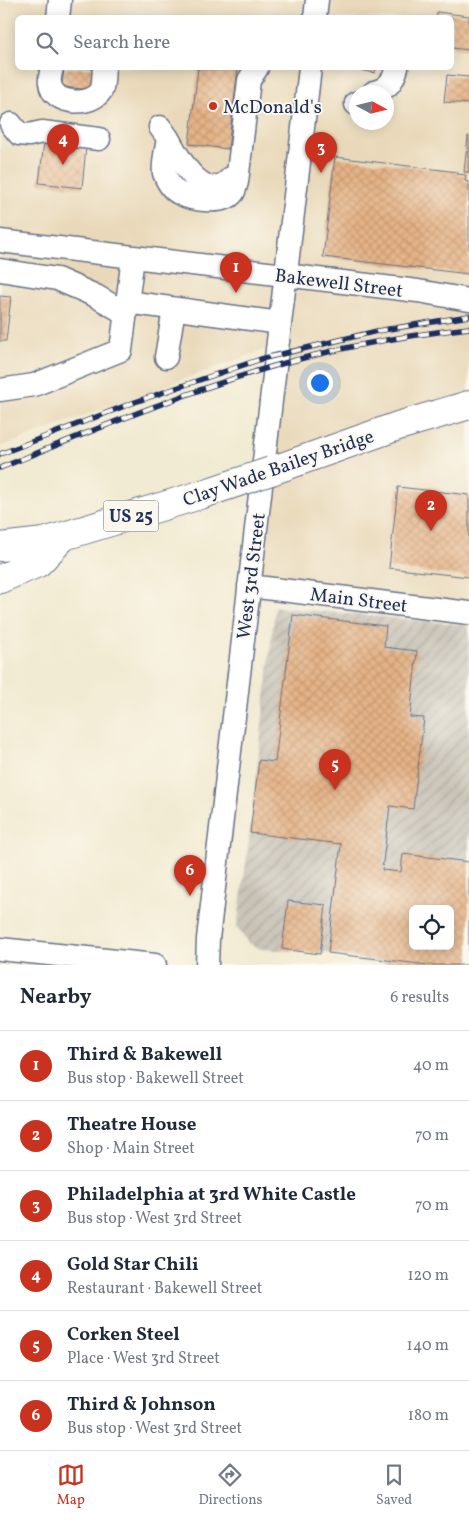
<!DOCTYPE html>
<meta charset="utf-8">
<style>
:root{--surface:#fff;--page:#f2f2f3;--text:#1f2937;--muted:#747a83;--line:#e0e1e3;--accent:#c8321e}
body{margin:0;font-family:Vollkorn,serif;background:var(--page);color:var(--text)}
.controls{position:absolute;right:15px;bottom:15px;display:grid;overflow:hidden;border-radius:8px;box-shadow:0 2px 12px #0003}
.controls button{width:45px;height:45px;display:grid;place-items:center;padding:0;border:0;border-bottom:1px solid var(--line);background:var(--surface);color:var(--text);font:25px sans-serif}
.compass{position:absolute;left:349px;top:85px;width:45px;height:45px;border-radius:50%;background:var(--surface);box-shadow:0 2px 12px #0003;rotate:97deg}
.you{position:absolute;left:319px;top:382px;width:18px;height:18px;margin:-12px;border:4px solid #fff;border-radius:50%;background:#1a73e8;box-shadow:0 0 0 8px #1a73e833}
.badge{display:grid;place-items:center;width:32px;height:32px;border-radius:50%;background:var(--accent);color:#fff;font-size:16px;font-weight:700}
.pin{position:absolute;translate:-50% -41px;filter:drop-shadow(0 1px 2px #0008)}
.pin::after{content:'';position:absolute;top:26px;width:18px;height:15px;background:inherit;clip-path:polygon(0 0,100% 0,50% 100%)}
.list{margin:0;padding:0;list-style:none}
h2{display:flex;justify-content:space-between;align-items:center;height:65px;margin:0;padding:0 20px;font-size:21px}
h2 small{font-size:16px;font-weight:400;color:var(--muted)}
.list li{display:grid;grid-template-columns:32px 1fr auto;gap:15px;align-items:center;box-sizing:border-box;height:70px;padding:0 20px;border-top:1px solid var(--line)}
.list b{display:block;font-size:19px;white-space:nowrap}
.list p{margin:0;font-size:16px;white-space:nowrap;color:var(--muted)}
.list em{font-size:16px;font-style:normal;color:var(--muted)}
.icon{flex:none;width:28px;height:28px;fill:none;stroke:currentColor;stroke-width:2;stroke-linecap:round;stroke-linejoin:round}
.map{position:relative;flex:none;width:469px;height:965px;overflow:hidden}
.search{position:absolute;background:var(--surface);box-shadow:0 2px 12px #0003;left:15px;right:15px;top:15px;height:55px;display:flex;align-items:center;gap:12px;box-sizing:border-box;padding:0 18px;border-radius:8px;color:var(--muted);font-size:19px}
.sheet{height:485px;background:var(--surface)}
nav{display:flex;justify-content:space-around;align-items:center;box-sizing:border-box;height:70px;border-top:1px solid var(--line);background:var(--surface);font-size:14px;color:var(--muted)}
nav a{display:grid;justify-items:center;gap:2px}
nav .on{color:var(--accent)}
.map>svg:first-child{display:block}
</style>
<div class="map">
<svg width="469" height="965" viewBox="0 0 469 965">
<defs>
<pattern id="industrial-furrows" width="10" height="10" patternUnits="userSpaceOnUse" patternTransform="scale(1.25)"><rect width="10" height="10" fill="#c9c3b8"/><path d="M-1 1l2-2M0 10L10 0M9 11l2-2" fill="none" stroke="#aca8a1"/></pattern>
<pattern id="building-cross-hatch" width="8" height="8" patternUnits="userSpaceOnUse" patternTransform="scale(1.25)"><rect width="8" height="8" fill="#e5b285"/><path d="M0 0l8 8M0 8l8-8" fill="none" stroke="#c49975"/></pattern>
</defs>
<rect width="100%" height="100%" fill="#fbf7ec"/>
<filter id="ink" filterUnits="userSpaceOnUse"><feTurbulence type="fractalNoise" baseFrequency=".02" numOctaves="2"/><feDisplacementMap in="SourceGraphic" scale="10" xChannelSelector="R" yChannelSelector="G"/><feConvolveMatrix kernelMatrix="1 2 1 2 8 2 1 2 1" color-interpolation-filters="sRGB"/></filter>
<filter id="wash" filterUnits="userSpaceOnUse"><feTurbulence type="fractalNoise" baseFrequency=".0096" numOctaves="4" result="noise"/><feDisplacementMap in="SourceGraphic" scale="20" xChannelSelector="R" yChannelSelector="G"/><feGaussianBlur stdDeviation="1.12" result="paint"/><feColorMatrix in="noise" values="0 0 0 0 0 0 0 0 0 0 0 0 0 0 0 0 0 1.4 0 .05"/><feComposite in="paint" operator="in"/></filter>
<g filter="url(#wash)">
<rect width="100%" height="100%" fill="#f2ebd3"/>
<path fill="#e9d9ba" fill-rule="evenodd" d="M 0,0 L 469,0 L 469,613 L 249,586 L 277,345 L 0,447 ZM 18,18 L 452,18 L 452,68 L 18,68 ZM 356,92 L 386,92 L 386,122 L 356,122 Z"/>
<path fill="url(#industrial-furrows)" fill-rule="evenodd" d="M 275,607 L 469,625 L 469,965 L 393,965 L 328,953 L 261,949 L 248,943 L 237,927 L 250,833 ZM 413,909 L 450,909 L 450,946 L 413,946 Z"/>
<g id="blocks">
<path fill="url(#building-cross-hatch)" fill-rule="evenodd" d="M 437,12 L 469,16 L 469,50 L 452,48 L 452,18 L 436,18 Z
M 64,68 L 97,68 L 95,90 L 62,87 Z
M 198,68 L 238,68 L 228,149 L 189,144 Z
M 348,68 L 376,68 L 375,73 Z
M 447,75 L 469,77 L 469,104 L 444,102 Z
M 468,136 L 469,136 L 469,172 L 464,172 Z
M 44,142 L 86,147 L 82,188 L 39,183 Z
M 335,157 L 458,172 L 457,174 L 466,175 L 465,181 L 469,182 L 469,274 L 323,257 Z
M 0,296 L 11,297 L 6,341 L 0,341 Z
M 398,487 L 469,495 L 469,577 L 389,568 Z
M 293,615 L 386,626 L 384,647 L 417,651 L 410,717 L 424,718 L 413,809 L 390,806 L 382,870 L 401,872 L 403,854 L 469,862 L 469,965 L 428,965 L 328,953 L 341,844 L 250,833 L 259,760 L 275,762 ZM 413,909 L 450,909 L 450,946 L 413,946 Z
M 288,901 L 326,905 L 320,954 L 282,949 Z"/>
</g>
</g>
<g filter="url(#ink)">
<use href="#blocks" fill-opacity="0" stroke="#667187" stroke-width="1"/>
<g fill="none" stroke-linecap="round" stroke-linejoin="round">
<defs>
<path id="minor" d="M 58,18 L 60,0
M 315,18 L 317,0
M 52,68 C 51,72 49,78 50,83 C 52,105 91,107 101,91 C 104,85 103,74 104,68
M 374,92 C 388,89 393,81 397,68
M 356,104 L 356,103
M 11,124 L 19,134 L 29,135 L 42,132 L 99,139
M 160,127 L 168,138 C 167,147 162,165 164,173 C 167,181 173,191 181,194 C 192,200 224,205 233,193 C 235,190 236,185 237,182 L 249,80 L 257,68
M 168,138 C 178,157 204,207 231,178
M 0,241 L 418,291 L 469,300
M 0,270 L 57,279 L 96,296 L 125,313
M 127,302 L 280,323
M 166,357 L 174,309
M 0,390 L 34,385 L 121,350 L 133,257
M 249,586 L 469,613
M 0,949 L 155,965
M 207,965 L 208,939 L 310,68"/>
<path id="major" d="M 271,471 L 398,426 L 469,405
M 0,547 L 44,542 L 200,495
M 0,579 L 38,563 L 63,537"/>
</defs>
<use href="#minor" stroke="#667187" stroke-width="25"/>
<use href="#major" stroke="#667187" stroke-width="30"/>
<use href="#minor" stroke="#fff" stroke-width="22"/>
<use href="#major" stroke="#fff" stroke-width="28"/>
<defs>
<path id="rail" d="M 0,454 L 135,402 L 261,359 L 377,331 L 469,316
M 0,468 C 87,433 174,396 264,369 C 330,349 400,336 469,328"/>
</defs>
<use href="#rail" stroke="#1b2f5e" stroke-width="5.5"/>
<use href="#rail" stroke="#fbf7ec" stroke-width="4" stroke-dasharray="11" stroke-linecap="butt"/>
<defs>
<path id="major-bridge" d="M 200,495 L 271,471"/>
</defs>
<use href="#major-bridge" stroke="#667187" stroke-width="30" stroke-linecap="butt"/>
<use href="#major-bridge" stroke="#fff" stroke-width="28"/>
</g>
</g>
<circle fill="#c8321e" stroke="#fbf7ec" stroke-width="2" cx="213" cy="106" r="5"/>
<g text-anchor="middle" stroke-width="4" stroke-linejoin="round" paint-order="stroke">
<rect fill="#fbf7ec" stroke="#5e6b89" stroke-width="1" x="103.5" y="500.5" width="55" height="31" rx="4"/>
<g font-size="18" font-weight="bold" fill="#1b2f5e">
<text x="131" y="522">US 25</text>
</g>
<g font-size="19" fill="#1b2f5e" stroke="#fbf7ec" text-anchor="start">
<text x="223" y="113">McDonald's</text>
</g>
<g font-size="19" fill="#1b2f5e" stroke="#fbf7ec">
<text transform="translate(339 282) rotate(7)" y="7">Bakewell Street</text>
<text transform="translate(278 467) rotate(-19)" y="7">Clay Wade Bailey Bridge</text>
<text transform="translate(250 576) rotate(-83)" y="7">West 3rd Street</text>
<text transform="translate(359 599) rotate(7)" y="7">Main Street</text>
</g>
</g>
</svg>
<div class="controls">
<button><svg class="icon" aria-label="locate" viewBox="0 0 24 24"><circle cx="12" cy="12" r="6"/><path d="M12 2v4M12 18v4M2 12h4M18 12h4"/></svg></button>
</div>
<svg class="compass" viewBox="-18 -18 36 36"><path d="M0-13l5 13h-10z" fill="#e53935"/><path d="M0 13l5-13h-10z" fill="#747a83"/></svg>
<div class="you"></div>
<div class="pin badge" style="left:236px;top:293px">1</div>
<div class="pin badge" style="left:431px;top:531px">2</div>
<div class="pin badge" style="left:321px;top:173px">3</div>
<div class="pin badge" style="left:63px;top:165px">4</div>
<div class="pin badge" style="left:335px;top:790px">5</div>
<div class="pin badge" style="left:190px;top:896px">6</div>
<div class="search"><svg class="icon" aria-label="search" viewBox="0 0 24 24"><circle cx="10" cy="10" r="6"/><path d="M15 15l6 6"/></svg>Search here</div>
</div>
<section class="sheet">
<h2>Nearby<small>6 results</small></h2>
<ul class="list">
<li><span class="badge">1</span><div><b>Third &amp; Bakewell</b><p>Bus stop · Bakewell Street</p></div><em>40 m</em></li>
<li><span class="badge">2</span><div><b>Theatre House</b><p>Shop · Main Street</p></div><em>70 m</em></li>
<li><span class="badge">3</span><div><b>Philadelphia at 3rd White Castle</b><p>Bus stop · West 3rd Street</p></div><em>70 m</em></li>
<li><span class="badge">4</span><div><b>Gold Star Chili</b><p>Restaurant · Bakewell Street</p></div><em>120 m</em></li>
<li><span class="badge">5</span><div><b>Corken Steel</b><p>Place · West 3rd Street</p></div><em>140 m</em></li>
<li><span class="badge">6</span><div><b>Third &amp; Johnson</b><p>Bus stop · West 3rd Street</p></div><em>180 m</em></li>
</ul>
</section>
<nav>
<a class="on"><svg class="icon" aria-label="map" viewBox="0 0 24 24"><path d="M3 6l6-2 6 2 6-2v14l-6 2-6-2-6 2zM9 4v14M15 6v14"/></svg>Map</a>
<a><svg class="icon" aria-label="directions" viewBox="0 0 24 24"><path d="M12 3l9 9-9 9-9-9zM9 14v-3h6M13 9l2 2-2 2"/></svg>Directions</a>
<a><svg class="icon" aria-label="saved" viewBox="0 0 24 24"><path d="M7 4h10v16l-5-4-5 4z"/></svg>Saved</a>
</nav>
